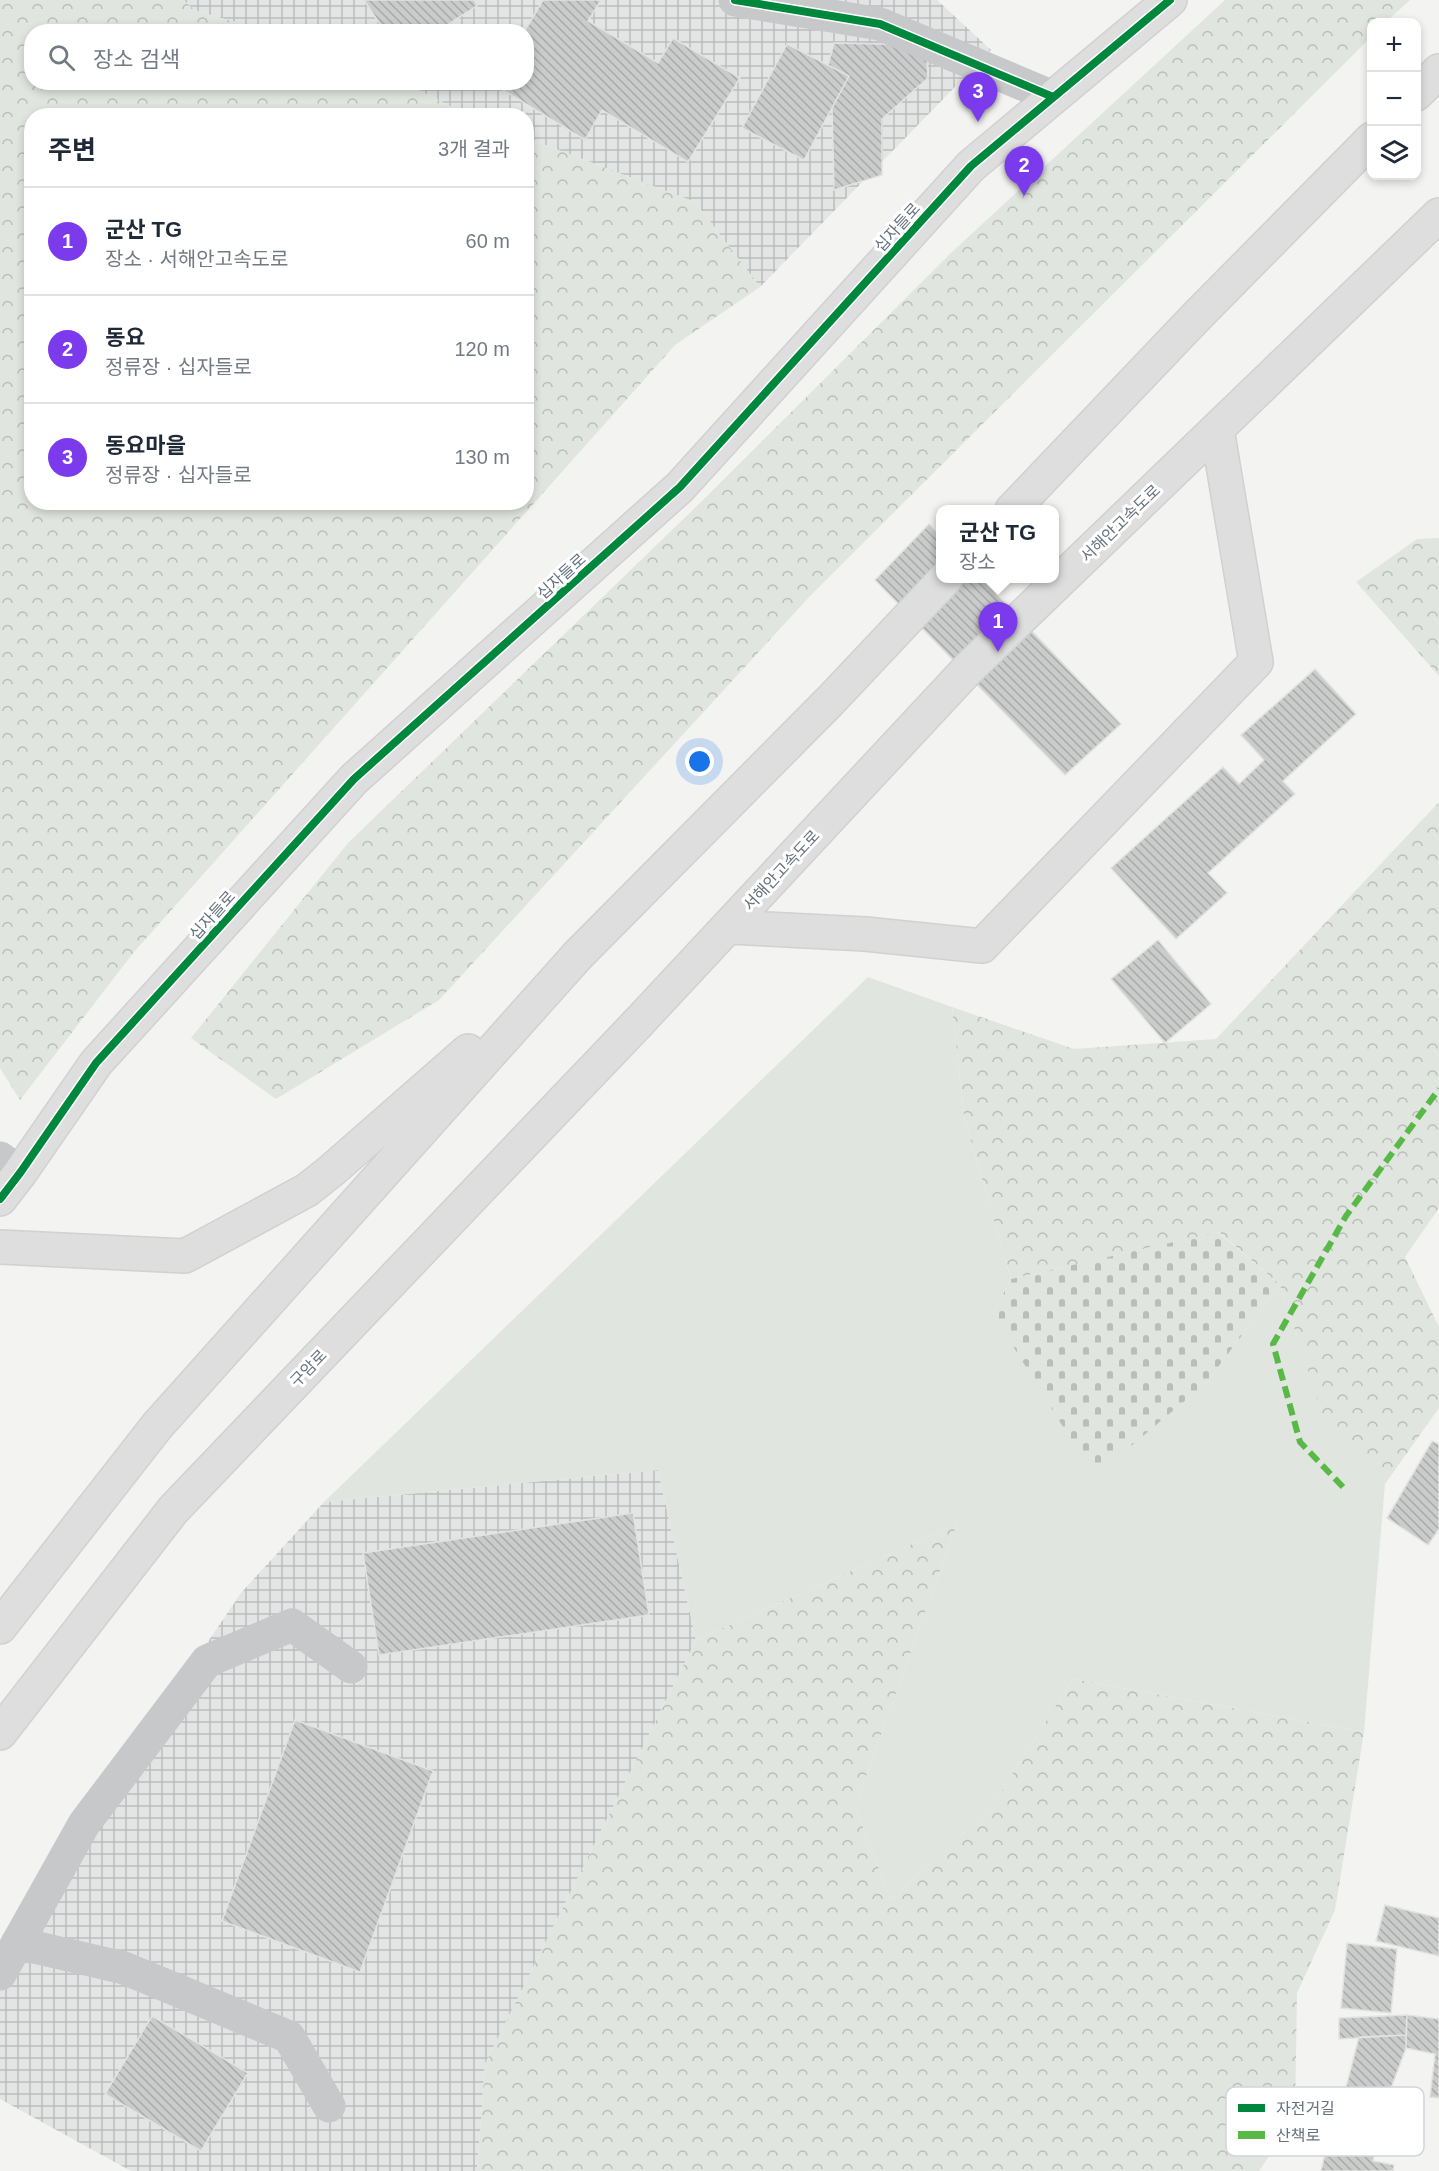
<!DOCTYPE html>
<html lang="ko">
<meta charset="utf-8">
<style>
:root{--surface:#fff;--page:#f6f6f7;--text:#1f2937;--muted:#747a83;--line:#e0e1e3;--accent:#7c3aed}
body{margin:0;font-family:Arial,"Noto Sans KR",sans-serif;background:var(--page);color:var(--text)}
.controls{position:absolute;right:18px;top:18px;display:grid;overflow:hidden;border-radius:12px;box-shadow:0 3px 9px #0003}
.controls button{width:54px;height:54px;display:grid;place-items:center;padding:0;border:0;border-bottom:2px solid var(--line);background:var(--surface);color:var(--text);font:30px sans-serif}
.you{position:absolute;left:700px;top:762px;width:21px;height:21px;margin:-15px;border:4px solid #fff;border-radius:50%;background:#1a73e8;box-shadow:0 0 0 9px #1a73e833}
.badge{display:grid;place-items:center;width:39px;height:39px;border-radius:50%;background:var(--accent);color:#fff;font-size:20px;font-weight:700}
.pin{position:absolute;translate:-50% -50px;filter:drop-shadow(0 2px 3px #0008)}
.pin::after{content:'';position:absolute;top:32px;width:21px;height:18px;background:inherit;clip-path:polygon(0 0,100% 0,50% 100%)}
.popup{position:absolute;left:936px;top:505px;width:123px;height:78px;box-sizing:border-box;display:grid;place-content:center;border-radius:12px;background:var(--surface);filter:drop-shadow(0 2px 4px #0005);font-size:20px;white-space:nowrap;color:var(--muted)}
.popup b{font-size:22px;color:var(--text)}
.popup::after{content:'';position:absolute;left:50%;top:100%;margin-left:-12px;border:12px solid transparent;border-top-color:var(--surface)}
.list{margin:0;padding:0;list-style:none}
h2{display:flex;justify-content:space-between;align-items:center;height:78px;margin:0;padding:0 24px;font-size:26px}
h2 small{font-size:20px;font-weight:400;color:var(--muted)}
.list li{display:grid;grid-template-columns:39px 1fr auto;gap:18px;align-items:center;box-sizing:border-box;height:108px;padding:0 24px;border-top:2px solid var(--line)}
.list b{display:block;font-size:22px;white-space:nowrap}
.list p{margin:0;font-size:20px;white-space:nowrap;color:var(--muted)}
.list em{font-size:20px;font-style:normal;color:var(--muted)}
.icon{flex:none;width:33px;height:33px;fill:none;stroke:currentColor;stroke-width:2;stroke-linecap:round;stroke-linejoin:round}
.map{position:relative;flex:none;width:1439px;height:2171px;overflow:hidden}
.search{position:absolute;background:var(--surface);box-shadow:0 3px 9px #0003;left:24px;top:24px;width:510px;height:66px;display:flex;align-items:center;gap:15px;box-sizing:border-box;padding:0 21px;border-radius:24px;color:var(--muted);font-size:22px}
.panel{position:absolute;background:var(--surface);box-shadow:0 3px 9px #0003;left:24px;top:108px;width:510px;height:402px;border-radius:24px}
.map>svg:first-child{display:block}
</style>
<div class="map">
<svg width="1439" height="2171" viewBox="0 0 1439 2171">
<defs>
<pattern id="industrial-grid" width="8" height="8" patternUnits="userSpaceOnUse" patternTransform="scale(1.5)"><rect width="8" height="8" fill="#e3e5e4"/><path d="M0 4h8M4 0v8" fill="none" stroke="#bcbebe"/></pattern>
<pattern id="forest-crowns" width="20" height="18" patternUnits="userSpaceOnUse" patternTransform="scale(1.5)"><rect width="20" height="18" fill="#e1e5df"/><path d="M2 6a3 3 0 1 1 6 0M12 15a3 3 0 1 1 6 0" fill="none" stroke="#babeba"/></pattern>
<pattern id="cemetery-stones" width="16" height="16" patternUnits="userSpaceOnUse" patternTransform="scale(1.5)"><rect width="16" height="16" fill="#e1e5df"/><path d="M2 7V4a2 2 0 0 1 4 0v3zM10 15v-3a2 2 0 0 1 4 0v3z" fill="#babeba"/></pattern>
<pattern id="building-back-hatch" width="6" height="6" patternUnits="userSpaceOnUse" patternTransform="scale(1.5)"><rect width="6" height="6" fill="#cacbcb"/><path d="M-1 5l2 2M0 0l6 6M5-1l2 2" fill="none" stroke="#a8a9aa"/></pattern>
</defs>
<rect width="100%" height="100%" fill="#f3f3f1"/>
<path fill="url(#industrial-grid)" d="M 183,0 L 937,0 L 991,50 L 760,287 L 695,202 L 527,138 L 526,116 L 468,115 L 404,83 L 526,82 L 526,32 L 268,31 L 196,11 Z
M 658,1470 L 696,1640 L 485,2064 L 477,2171 L 131,2171 L 0,2099 L 0,1948 L 241,1593 L 324,1502 Z"/>
<path fill="#e1e5df" d="M 868,977 L 952,1007 L 964,1116 L 1011,1279 L 993,1314 L 1206,1383 L 1280,1285 L 1325,1421 L 1385,1484 L 1364,1732 L 1073,1679 L 990,1809 L 891,1900 L 855,1807 L 957,1524 L 696,1640 L 658,1470 L 324,1502 Z"/>
<path fill="url(#forest-crowns)" d="M 0,0 L 183,0 L 196,11 L 268,31 L 32,32 L 32,82 L 404,83 L 468,115 L 32,116 L 32,502 L 526,502 L 527,138 L 695,202 L 760,287 L 675,345 L 134,952 L 20,1100 L 0,1068 Z
M 1225,0 L 1410,0 L 1386,22 L 1372,22 L 1371,37 L 811,595 L 439,1000 L 276,1099 L 191,1038 L 348,843 L 701,502 L 952,252 Z
M 1439,538 L 1439,676 L 1356,582 L 1417,539 Z
M 1439,802 L 1439,1208 L 1405,1257 L 1439,1327 L 1439,1408 L 1385,1484 L 1325,1422 L 1280,1285 L 1219,1232 L 1011,1279 L 964,1116 L 952,1007 L 1074,1049 L 1216,1039 Z
M 957,1524 L 855,1807 L 891,1900 L 990,1809 L 1073,1679 L 1364,1732 L 1335,1910 L 1297,1993 L 1295,2118 L 1259,2171 L 477,2171 L 485,2064 L 696,1640 Z"/>
<path fill="url(#cemetery-stones)" d="M 1218,1232 L 1280,1285 L 1206,1383 L 1094,1477 L 993,1314 L 1011,1279 Z"/>
<path fill="url(#building-back-hatch)" stroke="#e2e2e1" stroke-width="1.5" d="M 364,0 L 474,0 L 477,6 L 447,25 L 452,32 L 385,32 Z
M 543,0 L 601,0 L 588,21 L 658,63 L 673,38 L 740,78 L 688,162 L 602,110 L 585,140 L 492,83 L 526,82 L 526,32 L 524,32 Z
M 834,43 L 926,45 L 928,78 L 882,119 L 882,175 L 834,190 L 832,108 L 849,76 L 828,65 Z
M 787,44 L 849,76 L 804,160 L 742,128 Z
M 929,524 L 941,537 L 941,578 L 981,578 L 1121,724 L 1065,775 L 875,580 Z
M 1315,669 L 1356,714 L 1283,781 L 1295,794 L 1208,873 L 1227,893 L 1176,939 L 1111,868 L 1223,767 L 1239,784 L 1264,760 L 1241,735 Z
M 1158,940 L 1211,1004 L 1165,1043 L 1111,979 Z
M 1432,1441 L 1439,1444 L 1439,1529 L 1428,1545 L 1387,1518 Z
M 633,1513 L 649,1615 L 379,1655 L 363,1553 Z
M 295,1720 L 433,1771 L 360,1972 L 222,1921 Z
M 1385,1905 L 1439,1918 L 1439,1956 L 1376,1941 Z
M 1347,1943 L 1397,1949 L 1391,2013 L 1341,2008 Z
M 1407,2015 L 1439,2019 L 1439,2098 L 1430,2097 L 1435,2054 L 1406,2048 Z
M 1407,2015 L 1406,2035 L 1339,2039 L 1339,2018 Z
M 152,2016 L 248,2073 L 201,2151 L 105,2094 Z
M 1406,2035 L 1406,2048 L 1381,2115 L 1343,2099 L 1359,2037 Z
M 1334,2115 L 1381,2126 L 1373,2161 L 1394,2165 L 1393,2171 L 1321,2171 Z"/>
<g fill="none" stroke-linecap="round" stroke-linejoin="round">
<defs>
<path id="major" d="M 0,1199 L 20,1173 L 96,1063 L 354,779 L 680,487 L 971,166 L 1170,0
M 0,1247 L 185,1256 L 307,1190 L 331,1171 L 468,1051
M 0,1627 L 157,1426 L 578,955
M 0,1733 L 173,1510 L 638,1023"/>
<path id="highway" d="M 1416,94 L 1439,71
M 1012,510 L 1197,316 L 1372,139
M 729,927 L 865,934 L 982,946 L 1256,662 L 1217,429
M 578,955 L 830,701 L 946,578
M 638,1023 L 969,668 L 1439,215"/>
</defs>
<use href="#major" stroke="#d0d1d1" stroke-width="36"/>
<use href="#highway" stroke="#d0d1d1" stroke-width="36"/>
<path stroke="#c7c8c9" stroke-width="33" d="M 735,0 L 880,24 L 1053,97
M 0,1158 L 20,1173
M 17,1943 L 124,1968 L 289,2037 L 329,2106
M 0,1974 L 84,1824 L 207,1661 L 292,1625 L 351,1667"/>
<use href="#major" stroke="#dddedd" stroke-width="33"/>
<use href="#highway" stroke="#dddedd" stroke-width="33"/>
<path stroke="#58b947" stroke-width="6" stroke-dasharray="12 6" stroke-linecap="butt" d="M 1343,1487 L 1300,1442 L 1273,1344 L 1346,1216 L 1439,1089"/>
<defs>
<path id="cycleway" d="M 735,0 L 880,24 L 1053,97
M 0,1199 L 20,1173 L 96,1063 L 354,779 L 680,487 L 971,166 L 1170,0"/>
</defs>
<use href="#cycleway" stroke="#fff" stroke-width="11"/>
<use href="#cycleway" stroke="#00873e" stroke-width="8"/>
</g>
<g text-anchor="middle" stroke-width="6" stroke-linejoin="round" paint-order="stroke">
<g font-size="16" fill="#65737f" stroke="#fff">
<text transform="translate(897 227) rotate(-48)" y="6">십자들로</text>
<text transform="translate(1120 523) rotate(-44)" y="6">서해안고속도로</text>
<text transform="translate(561 576) rotate(-42)" y="6">십자들로</text>
<text transform="translate(781 870) rotate(-47)" y="6">서해안고속도로</text>
<text transform="translate(212 915) rotate(-48)" y="6">십자들로</text>
<text transform="translate(308 1368) rotate(-46)" y="6">구암로</text>
</g>
</g>
<rect x="1226" y="2087" width="198" height="69" rx="9" fill="#fff" stroke="#d1d5d9" stroke-width="1.5"/>
<rect x="1238" y="2104" width="27" height="8" fill="#00873e"/>
<rect x="1238" y="2131" width="27" height="8" fill="#58b947"/>
<g font-size="16" fill="#65737f">
<text x="1276" y="2114">자전거길</text>
<text x="1276" y="2141">산책로</text>
</g>
</svg>
<div class="controls">
<button>+</button>
<button>−</button>
<button><svg class="icon" aria-label="layers" viewBox="0 0 24 24"><path d="M12 4l9 5-9 5-9-5zM3 14l9 5 9-5"/></svg></button>
</div>
<div class="you"></div>
<div class="pin badge" style="left:998px;top:652px">1</div>
<div class="popup"><b>군산 TG</b>장소</div>
<div class="pin badge" style="left:1024px;top:196px">2</div>
<div class="pin badge" style="left:978px;top:122px">3</div>
<div class="search"><svg class="icon" aria-label="search" viewBox="0 0 24 24"><circle cx="10" cy="10" r="6"/><path d="M15 15l6 6"/></svg>장소 검색</div>
<section class="panel">
<h2>주변<small>3개 결과</small></h2>
<ul class="list">
<li><span class="badge">1</span><div><b>군산 TG</b><p>장소 · 서해안고속도로</p></div><em>60 m</em></li>
<li><span class="badge">2</span><div><b>동요</b><p>정류장 · 십자들로</p></div><em>120 m</em></li>
<li><span class="badge">3</span><div><b>동요마을</b><p>정류장 · 십자들로</p></div><em>130 m</em></li>
</ul>
</section>
</div>
